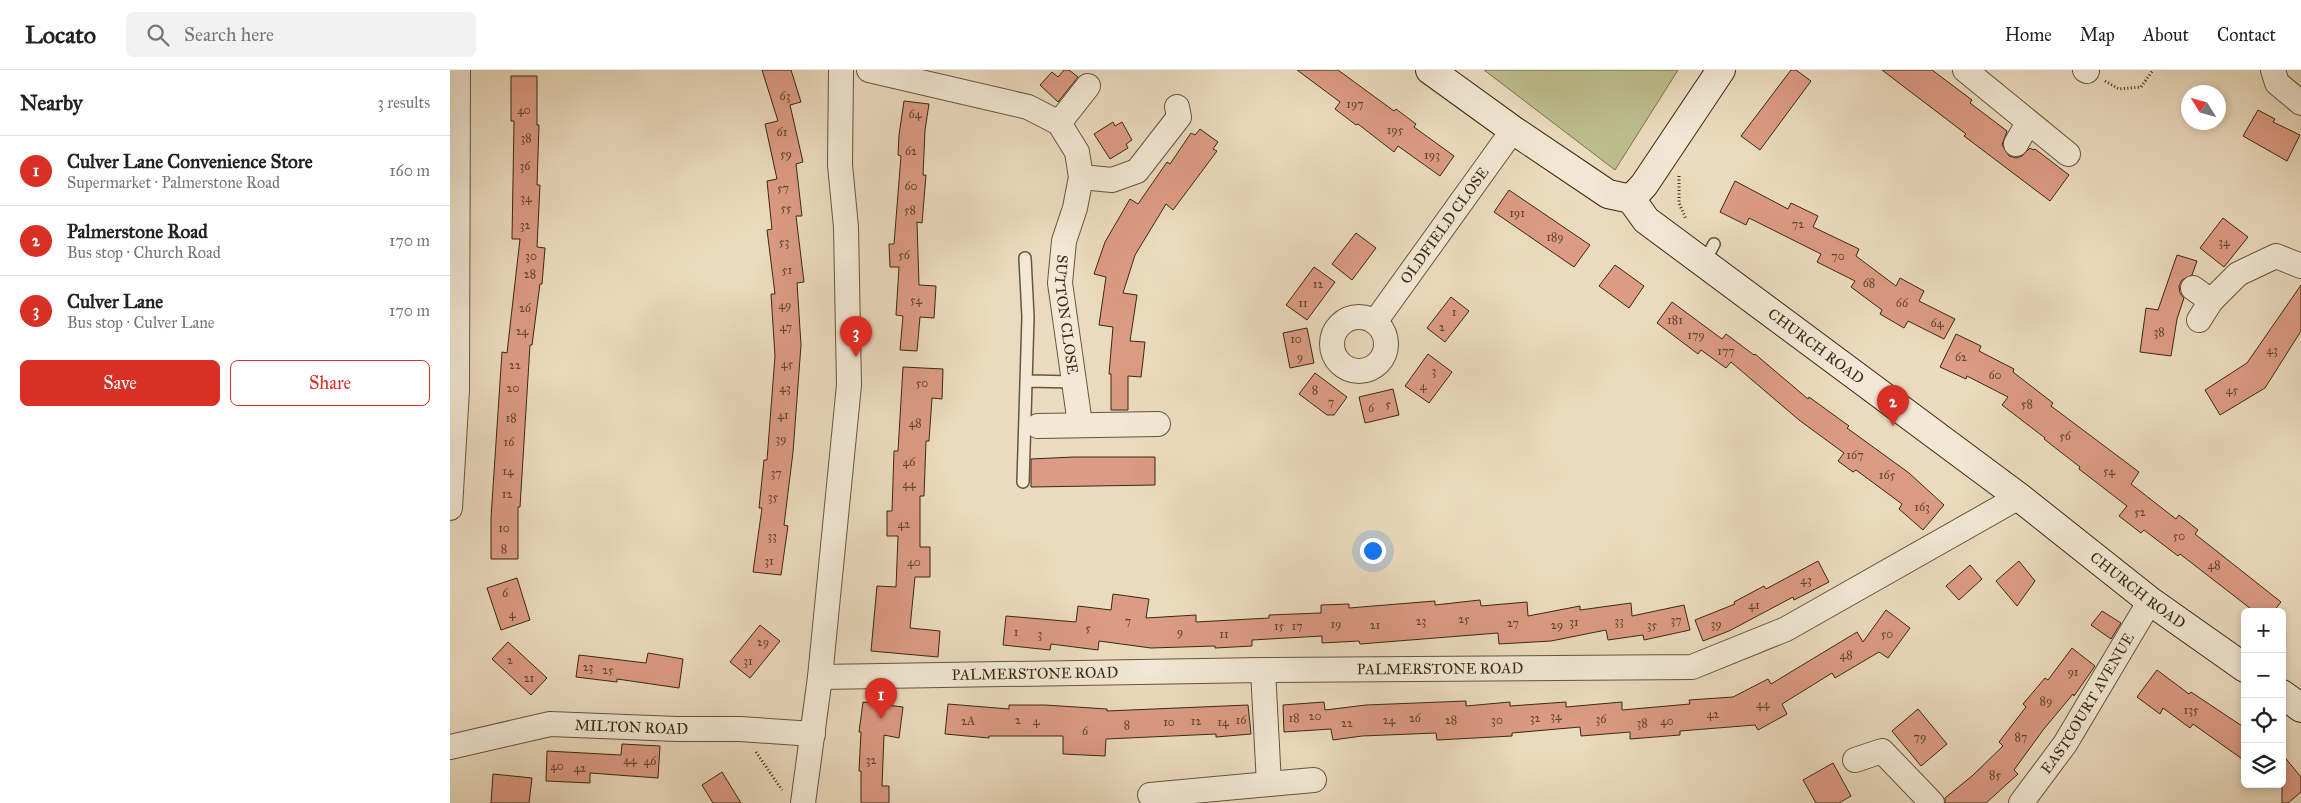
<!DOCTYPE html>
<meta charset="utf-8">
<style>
:root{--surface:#fff;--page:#f2f2f2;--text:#222;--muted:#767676;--line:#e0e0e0;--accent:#d93025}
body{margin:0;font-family:"IM FELL Great Primer",serif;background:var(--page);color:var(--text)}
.controls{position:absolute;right:15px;bottom:15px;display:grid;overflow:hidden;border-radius:8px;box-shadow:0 2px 8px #0003}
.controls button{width:45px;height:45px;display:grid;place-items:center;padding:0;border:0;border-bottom:1px solid var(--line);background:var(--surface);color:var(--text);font:25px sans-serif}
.compass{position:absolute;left:1731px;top:15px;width:45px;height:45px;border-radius:50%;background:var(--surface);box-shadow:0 2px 8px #0003;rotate:307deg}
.you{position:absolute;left:922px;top:480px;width:18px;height:18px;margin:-12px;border:4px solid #fff;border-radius:50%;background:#1a73e8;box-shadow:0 0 0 8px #1a73e833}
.badge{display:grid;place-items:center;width:32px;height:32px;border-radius:50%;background:var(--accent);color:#fff;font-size:16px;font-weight:700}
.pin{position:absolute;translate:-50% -41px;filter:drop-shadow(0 1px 2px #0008)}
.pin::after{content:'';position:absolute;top:26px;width:18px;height:15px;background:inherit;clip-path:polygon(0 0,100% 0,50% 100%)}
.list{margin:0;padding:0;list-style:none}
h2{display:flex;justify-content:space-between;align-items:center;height:65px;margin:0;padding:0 20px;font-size:21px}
h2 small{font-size:16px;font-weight:400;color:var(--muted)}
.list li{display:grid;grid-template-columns:32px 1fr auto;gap:15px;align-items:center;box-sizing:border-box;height:70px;padding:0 20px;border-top:1px solid var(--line)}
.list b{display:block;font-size:19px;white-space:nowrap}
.list p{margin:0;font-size:16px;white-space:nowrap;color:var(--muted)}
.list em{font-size:16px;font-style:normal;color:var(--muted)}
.actions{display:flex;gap:10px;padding:15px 20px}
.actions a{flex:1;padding:11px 0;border:1px solid var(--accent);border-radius:8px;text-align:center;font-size:18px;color:var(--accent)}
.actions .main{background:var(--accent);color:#fff}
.icon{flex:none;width:28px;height:28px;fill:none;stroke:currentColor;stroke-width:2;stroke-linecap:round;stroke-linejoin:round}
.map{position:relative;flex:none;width:1851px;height:733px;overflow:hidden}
header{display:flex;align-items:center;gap:30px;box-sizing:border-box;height:70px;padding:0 25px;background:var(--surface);border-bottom:1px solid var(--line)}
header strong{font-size:24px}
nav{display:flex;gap:28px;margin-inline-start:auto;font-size:18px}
.search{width:350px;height:45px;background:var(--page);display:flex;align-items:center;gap:12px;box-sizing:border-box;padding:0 18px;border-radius:8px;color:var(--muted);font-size:19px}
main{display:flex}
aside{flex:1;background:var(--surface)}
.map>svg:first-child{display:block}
</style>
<header>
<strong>Locato</strong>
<div class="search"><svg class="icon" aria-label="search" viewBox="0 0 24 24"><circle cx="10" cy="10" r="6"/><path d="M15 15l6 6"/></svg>Search here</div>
<nav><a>Home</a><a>Map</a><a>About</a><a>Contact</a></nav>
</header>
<main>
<aside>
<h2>Nearby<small>3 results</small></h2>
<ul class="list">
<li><span class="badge">1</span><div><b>Culver Lane Convenience Store</b><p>Supermarket · Palmerstone Road</p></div><em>160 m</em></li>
<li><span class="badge">2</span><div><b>Palmerstone Road</b><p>Bus stop · Church Road</p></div><em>170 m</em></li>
<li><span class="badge">3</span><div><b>Culver Lane</b><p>Bus stop · Culver Lane</p></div><em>170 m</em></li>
</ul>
<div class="actions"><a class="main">Save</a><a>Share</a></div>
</aside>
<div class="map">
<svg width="1851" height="733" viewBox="0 0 1851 733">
<rect width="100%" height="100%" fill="#ebdbbe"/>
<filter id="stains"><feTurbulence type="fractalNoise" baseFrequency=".004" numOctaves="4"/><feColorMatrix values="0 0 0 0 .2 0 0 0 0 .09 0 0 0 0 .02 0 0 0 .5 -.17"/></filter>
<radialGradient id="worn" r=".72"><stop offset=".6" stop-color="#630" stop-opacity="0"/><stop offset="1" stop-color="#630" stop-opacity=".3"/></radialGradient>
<path fill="#bdbe8d" stroke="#7c734f" d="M 1034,0 L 1228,0 L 1165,100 Z"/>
<path fill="#dc9b84" stroke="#3a2811" d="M 312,0 L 341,0 L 351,32 L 340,35 L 353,92 L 346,94 L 352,146 L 346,146 L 354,212 L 347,213 L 351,275 L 343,382 L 334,455 L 338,456 L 331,505 L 303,502 L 312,438 L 309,438 L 314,390 L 317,390 L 325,286 L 321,224 L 325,224 L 317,160 L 322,159 L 317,111 L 327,109 L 315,54 L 328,51 Z
M 614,0 L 619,0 L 628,7 L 608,32 L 590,15 L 602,2 L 608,7 Z
M 847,0 L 888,0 L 944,41 L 946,39 L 966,54 L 964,57 L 1004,86 L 990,106 L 948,76 L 944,82 L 908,54 L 906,55 L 885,39 L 890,32 Z
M 1341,0 L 1346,0 L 1361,11 L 1310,80 L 1291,66 Z
M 1432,0 L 1482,0 L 1522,30 L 1520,33 L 1557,61 L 1552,75 L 1559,86 L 1566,88 L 1572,86 L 1580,78 L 1583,80 L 1585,79 L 1619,105 L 1600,131 L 1514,66 L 1516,64 Z
M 61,6 L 87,6 L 87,55 L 89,55 L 87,115 L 90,115 L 87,177 L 95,178 L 92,214 L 90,214 L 82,275 L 80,275 L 70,437 L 68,437 L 68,489 L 41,489 L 41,448 L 52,282 L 57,283 L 70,169 L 62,169 L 64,51 L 61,51 Z
M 454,31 L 479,34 L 475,60 L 473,105 L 476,105 L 472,153 L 467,152 L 469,215 L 486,216 L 484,248 L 470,247 L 467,281 L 450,280 L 453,246 L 446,245 L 449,197 L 440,197 L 439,174 L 444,174 L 451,86 L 448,85 L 449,65 Z
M 1808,40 L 1825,49 L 1823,52 L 1850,65 L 1837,91 L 1793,66 Z
M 663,52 L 665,56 L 672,52 L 682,70 L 676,74 L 678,78 L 660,89 L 644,64 Z
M 750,59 L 768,72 L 763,79 L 767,81 L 723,140 L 716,134 L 685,185 L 673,223 L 687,225 L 680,271 L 695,272 L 693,290 L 691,307 L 678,306 L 678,340 L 661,340 L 661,304 L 659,304 L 663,257 L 649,255 L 656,207 L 644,204 L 655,172 L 680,129 L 688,134 L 717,92 L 720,94 L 741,63 L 745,65 Z
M 1285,111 L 1338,139 L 1341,133 L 1368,146 L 1363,157 L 1409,179 L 1406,186 L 1446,216 L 1450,208 L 1474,221 L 1469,231 L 1505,249 L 1494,269 L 1458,251 L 1454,258 L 1430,244 L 1432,240 L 1401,217 L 1405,211 L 1367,192 L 1371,184 L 1299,148 L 1296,155 L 1270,142 Z
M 1059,120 L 1140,175 L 1124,197 L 1044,142 Z
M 1773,148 L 1798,167 L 1774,197 L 1750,178 Z
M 906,163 L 926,178 L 902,210 L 882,194 Z
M 1727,185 L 1747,191 L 1742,205 L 1732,210 L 1729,216 L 1730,223 L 1734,228 L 1727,249 L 1721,286 L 1690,282 L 1696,238 L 1708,240 Z
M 1165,195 L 1194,216 L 1179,238 L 1149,216 Z
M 864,197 L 885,212 L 857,250 L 836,235 Z
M 1851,215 L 1851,261 L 1815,318 L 1770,345 L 1755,320 L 1797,293 Z
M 1001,227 L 1019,241 L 995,272 L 977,258 Z
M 1222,232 L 1272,269 L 1276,264 L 1304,285 L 1305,284 L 1358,329 L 1359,327 L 1399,356 L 1397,358 L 1459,403 L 1494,435 L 1473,460 L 1449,439 L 1452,434 L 1406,400 L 1403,402 L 1388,391 L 1394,383 L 1349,350 L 1281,292 L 1276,298 L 1251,280 L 1248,284 L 1207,253 Z
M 857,258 L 864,293 L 840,298 L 833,263 Z
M 1506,264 L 1531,276 L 1529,281 L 1564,299 L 1563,302 L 1603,333 L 1601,336 L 1689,402 L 1681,414 L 1726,449 L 1729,445 L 1748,460 L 1745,464 L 1831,532 L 1823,542 L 1805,542 L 1730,484 L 1728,486 L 1694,460 L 1691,463 L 1669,446 L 1677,436 L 1629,399 L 1630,397 L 1594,369 L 1595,368 L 1552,335 L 1558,327 L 1517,306 L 1516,309 L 1490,297 Z
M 978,284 L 1002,302 L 979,333 L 955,316 Z
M 453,297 L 493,299 L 492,329 L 482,328 L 479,371 L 476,371 L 474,426 L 470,426 L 470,477 L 480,477 L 480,507 L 465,507 L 460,558 L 490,561 L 488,587 L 421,581 L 427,516 L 446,517 L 448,466 L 437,466 L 437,441 L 442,441 L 444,381 L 448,381 Z
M 865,303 L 897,327 L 884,345 L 877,345 L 849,324 Z
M 943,319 L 949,345 L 915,353 L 909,327 Z
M 624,387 L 705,387 L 705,415 L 581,417 L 581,389 Z
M 1368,491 L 1379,512 L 1344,530 L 1343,527 L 1279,561 L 1253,571 L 1245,550 L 1285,534 L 1284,532 L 1314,516 L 1316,519 Z
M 1569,491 L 1585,511 L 1567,536 L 1546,511 Z
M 1520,495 L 1532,509 L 1509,530 L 1496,516 Z
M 67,508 L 80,550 L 51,560 L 37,518 Z
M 663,524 L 699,529 L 696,548 L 746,545 L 746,552 L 819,548 L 819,545 L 871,543 L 871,535 L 899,534 L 899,538 L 985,531 L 985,535 L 1030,530 L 1031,536 L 1077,532 L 1078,546 L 1130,536 L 1130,540 L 1181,533 L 1182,546 L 1234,535 L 1240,560 L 1194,570 L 1193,565 L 1158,570 L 1156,560 L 1101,571 L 1049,574 L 1048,563 L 910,574 L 909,571 L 872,573 L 872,566 L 802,570 L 802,576 L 765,578 L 765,576 L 701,578 L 649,571 L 648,580 L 601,574 L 600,580 L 553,575 L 556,546 L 626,552 L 628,536 L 661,540 Z
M 1436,540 L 1460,558 L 1438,588 L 1429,582 L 1385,608 L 1382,603 L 1332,634 L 1337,644 L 1308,660 L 1305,655 L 1230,661 L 1230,665 L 1180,669 L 1180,662 L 1131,666 L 1130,657 L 1062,663 L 1062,666 L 987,670 L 986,663 L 912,666 L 883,670 L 881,659 L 834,662 L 833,635 L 874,632 L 875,640 L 916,635 L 1016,631 L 1016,636 L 1060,632 L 1060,636 L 1116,632 L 1116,637 L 1172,632 L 1172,640 L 1240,634 L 1239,630 L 1283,627 L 1318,609 L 1321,614 L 1407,562 L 1413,572 Z
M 1652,541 L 1671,553 L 1661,569 L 1641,555 Z
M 310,555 L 330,571 L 300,608 L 280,592 Z
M 58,572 L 97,608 L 81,625 L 42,589 Z
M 1622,578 L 1645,596 L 1624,626 L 1623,624 L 1593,660 L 1564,700 L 1568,704 L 1536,733 L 1495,733 L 1495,728 L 1522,706 L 1553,676 L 1549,672 L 1576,637 L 1573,634 L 1595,608 L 1598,610 Z
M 198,583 L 233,589 L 229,618 L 167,609 L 167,612 L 126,607 L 129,585 L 196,593 Z
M 1707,600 L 1739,624 L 1741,622 L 1795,658 L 1795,691 L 1743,654 L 1740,658 L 1713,638 L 1710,644 L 1687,627 Z
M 413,632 L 453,637 L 449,668 L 434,665 L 432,716 L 439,716 L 439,733 L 411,733 L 411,701 L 409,701 L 411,662 L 409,662 Z
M 498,634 L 559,639 L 559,635 L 595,635 L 657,639 L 657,641 L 798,635 L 801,664 L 766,667 L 766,664 L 656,669 L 655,686 L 613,684 L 613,666 L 539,666 L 539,668 L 495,664 Z
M 1468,639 L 1497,674 L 1471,696 L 1442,661 Z
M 172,674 L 210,676 L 208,708 L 140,703 L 140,713 L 96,711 L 97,681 L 171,685 Z
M 1832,684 L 1851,707 L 1851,722 L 1838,733 L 1832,733 Z
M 1383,693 L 1401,726 L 1389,733 L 1366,733 L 1353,710 Z
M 272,702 L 291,733 L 263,733 L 252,715 Z
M 43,704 L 82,708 L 79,733 L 41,733 Z"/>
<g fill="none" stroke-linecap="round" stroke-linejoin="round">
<defs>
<path id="lane" d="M 1254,193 L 1264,174
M 578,311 L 625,312
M 573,412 L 578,247 L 575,188"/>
<g id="street">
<path id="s1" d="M 419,0 L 578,37 L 609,53 L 627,82 L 631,107 L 625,138 L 614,171 L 610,213 L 630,354"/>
<path d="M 1515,0 L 1618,84"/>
<path d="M 1635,0 L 1637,1"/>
<path d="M 1823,0 L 1827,13 L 1851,33"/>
<path d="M 609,53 L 638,16"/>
<path d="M 1566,74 L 1578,53"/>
<path d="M 631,107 L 662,110 L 687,101 L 729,47 L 727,37"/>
<path d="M 1743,218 L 1761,231"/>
<circle cx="909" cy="274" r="27"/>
<path d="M 1749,250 L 1761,231 L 1788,204 L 1826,186 L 1851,196"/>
<path id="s2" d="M 925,252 L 1063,60"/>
<path d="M 588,356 L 708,354"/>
<path d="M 0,438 L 7,320 L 8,0"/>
<path id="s3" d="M 370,607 L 813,600 L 1242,597 L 1336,559 L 1569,427"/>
<path id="s4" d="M 0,677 L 100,654 L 227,659 L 290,659 L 363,664"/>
<path d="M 1405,690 L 1432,681 L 1482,733"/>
<path d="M 819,714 L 864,710"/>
<path d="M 700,725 L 819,714 L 813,600"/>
<path d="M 353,733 L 370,607 L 399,315 L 396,157 L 390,95 L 391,0"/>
<path id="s5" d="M 1571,733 L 1615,674 L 1700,531"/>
</g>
<g id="secondary">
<path id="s6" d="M 980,0 L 1063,60 L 1158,124 L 1181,129 L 1196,150 L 1569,427 L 1700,531 L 1795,598"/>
<path d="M 1181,129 L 1194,115 L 1271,0"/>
<path d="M 1832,624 L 1851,638"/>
</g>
</defs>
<use href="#lane" stroke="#66553c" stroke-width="14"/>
<use href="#street" stroke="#66553c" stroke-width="26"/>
<use href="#secondary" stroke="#3a2811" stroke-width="30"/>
<path stroke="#3a2811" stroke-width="3" stroke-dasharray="1 2.5" stroke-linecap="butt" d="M 1655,11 L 1669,19 L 1691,17 L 1703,0
M 1229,106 L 1229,133 L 1236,149
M 306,682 L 332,720"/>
<use href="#lane" stroke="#f2e8d5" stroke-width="11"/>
<use href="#street" stroke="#f2e8d5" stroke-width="24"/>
<use href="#secondary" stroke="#f2e8d5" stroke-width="28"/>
</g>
<g text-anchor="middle" stroke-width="4" stroke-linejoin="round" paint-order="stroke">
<g font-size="12" fill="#62452e">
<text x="335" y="30">63</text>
<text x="905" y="38">197</text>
<text x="74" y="44">40</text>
<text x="465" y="48">64</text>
<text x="945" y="64">195</text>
<text x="332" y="66">61</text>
<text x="76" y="72">38</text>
<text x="461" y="85">62</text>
<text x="336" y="88">59</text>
<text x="982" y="89">193</text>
<text x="75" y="100">36</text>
<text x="461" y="120">60</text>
<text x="333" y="122">57</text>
<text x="76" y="132">34</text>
<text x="336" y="142">55</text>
<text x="460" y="144">58</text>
<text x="1067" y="147">191</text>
<text x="1348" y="158">72</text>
<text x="75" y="159">32</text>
<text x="1105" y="171">189</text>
<text x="334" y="176">53</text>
<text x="1774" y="176">34</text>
<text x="454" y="189">56</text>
<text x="81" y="190">30</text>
<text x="1388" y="190">70</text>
<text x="337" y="204">51</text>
<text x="80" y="208">28</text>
<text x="1419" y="217">68</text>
<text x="868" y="218">12</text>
<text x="466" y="234">54</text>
<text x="853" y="237">11</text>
<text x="1452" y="237">66</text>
<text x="335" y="239">49</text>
<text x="75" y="242">26</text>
<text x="1004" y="246">1</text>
<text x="1225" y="254">181</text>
<text x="1487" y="257">64</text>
<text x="336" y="261">47</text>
<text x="992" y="261">2</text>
<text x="72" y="265">24</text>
<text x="1709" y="266">38</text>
<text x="1246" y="269">179</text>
<text x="846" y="273">10</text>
<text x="1822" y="284">43</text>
<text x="1276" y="285">177</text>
<text x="850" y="291">9</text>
<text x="1511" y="291">62</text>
<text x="337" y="298">45</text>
<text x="65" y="299">22</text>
<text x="984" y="305">3</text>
<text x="1545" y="309">60</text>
<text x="472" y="317">50</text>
<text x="973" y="320">4</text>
<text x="63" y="322">20</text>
<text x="335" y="322">43</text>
<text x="865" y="324">8</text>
<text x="1782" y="324">45</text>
<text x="881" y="336">7</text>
<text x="938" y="338">5</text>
<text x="1577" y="338">58</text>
<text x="921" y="342">6</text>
<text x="333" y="349">41</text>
<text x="61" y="352">18</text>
<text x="465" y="357">48</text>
<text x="1615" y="370">56</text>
<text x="331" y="373">39</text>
<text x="59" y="376">16</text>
<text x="1405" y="389">167</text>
<text x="459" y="396">46</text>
<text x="58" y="405">14</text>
<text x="1659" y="405">54</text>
<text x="326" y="407">37</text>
<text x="1437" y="409">165</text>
<text x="459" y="418">44</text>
<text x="57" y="428">12</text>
<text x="323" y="431">35</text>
<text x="1472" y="441">163</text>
<text x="1690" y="446">52</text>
<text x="454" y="458">42</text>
<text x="54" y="462">10</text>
<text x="322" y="470">33</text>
<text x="1729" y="470">50</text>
<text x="54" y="483">8</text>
<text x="319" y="495">31</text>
<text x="464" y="496">40</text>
<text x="1764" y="499">48</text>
<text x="1356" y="514">43</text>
<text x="55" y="527">6</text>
<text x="1304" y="539">41</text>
<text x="62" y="548">4</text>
<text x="1014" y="553">25</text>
<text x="1226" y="554">37</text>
<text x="678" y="555">7</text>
<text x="971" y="555">23</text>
<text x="1169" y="555">33</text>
<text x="1124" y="556">31</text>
<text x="1063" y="557">27</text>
<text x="886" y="558">19</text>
<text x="1266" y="558">39</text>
<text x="925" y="559">21</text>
<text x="1107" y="559">29</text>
<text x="1202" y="559">35</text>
<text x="829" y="560">15</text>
<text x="847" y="560">17</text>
<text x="638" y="562">5</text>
<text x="566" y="566">1</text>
<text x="730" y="566">9</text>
<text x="590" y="568">3</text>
<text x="774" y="568">11</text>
<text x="1437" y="568">50</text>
<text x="313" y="576">29</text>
<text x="1396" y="589">48</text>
<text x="60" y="594">2</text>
<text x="298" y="595">31</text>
<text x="138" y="601">23</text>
<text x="158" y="604">25</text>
<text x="1623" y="606">91</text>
<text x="79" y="612">21</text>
<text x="1596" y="635">89</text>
<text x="1313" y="638">44</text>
<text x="1741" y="644">135</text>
<text x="1263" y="648">42</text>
<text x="865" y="650">20</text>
<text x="1106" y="650">34</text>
<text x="844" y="652">18</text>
<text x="965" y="652">26</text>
<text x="1085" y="652">32</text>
<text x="1151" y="653">36</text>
<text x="568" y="654">2</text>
<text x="791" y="654">16</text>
<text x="939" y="654">24</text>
<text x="1001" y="654">28</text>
<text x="1047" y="654">30</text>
<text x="518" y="655">2A</text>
<text x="586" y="655">4</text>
<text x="746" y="655">12</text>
<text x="1217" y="655">40</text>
<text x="719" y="656">10</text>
<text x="773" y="656">14</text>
<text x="897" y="657">22</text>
<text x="1192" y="657">38</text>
<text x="677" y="659">8</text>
<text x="635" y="665">6</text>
<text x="1470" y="671">79</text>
<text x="1571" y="671">87</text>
<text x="180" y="694">44</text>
<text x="421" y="694">32</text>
<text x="200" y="695">46</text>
<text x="107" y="700">40</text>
<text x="130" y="702">42</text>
<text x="1545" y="709">85</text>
</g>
<g font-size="15" fill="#3a2811" stroke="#f2e8d5">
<text dy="5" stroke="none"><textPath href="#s2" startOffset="119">OLDFIELD CLOSE</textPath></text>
<text dy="5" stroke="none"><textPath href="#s1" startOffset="398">SUTTON CLOSE</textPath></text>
<text dy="5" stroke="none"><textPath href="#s6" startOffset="478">CHURCH ROAD</textPath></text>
<text dy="5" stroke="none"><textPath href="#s6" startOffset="882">CHURCH ROAD</textPath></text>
<text dy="5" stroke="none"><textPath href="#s3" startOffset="620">PALMERSTONE ROAD</textPath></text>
<text dy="5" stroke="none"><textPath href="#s3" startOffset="215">PALMERSTONE ROAD</textPath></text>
<text dy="5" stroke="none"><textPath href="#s5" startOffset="120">EASTCOURT AVENUE</textPath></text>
<text dy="5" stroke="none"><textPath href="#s4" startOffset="184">MILTON ROAD</textPath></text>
</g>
</g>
<rect width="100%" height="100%" filter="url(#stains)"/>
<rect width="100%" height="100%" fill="url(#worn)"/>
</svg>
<div class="controls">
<button>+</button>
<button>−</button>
<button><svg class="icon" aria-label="locate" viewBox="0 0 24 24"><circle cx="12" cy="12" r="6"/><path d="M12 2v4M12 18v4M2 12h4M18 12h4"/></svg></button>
<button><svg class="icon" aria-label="layers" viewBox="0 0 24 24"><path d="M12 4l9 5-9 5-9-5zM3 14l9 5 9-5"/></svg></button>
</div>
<svg class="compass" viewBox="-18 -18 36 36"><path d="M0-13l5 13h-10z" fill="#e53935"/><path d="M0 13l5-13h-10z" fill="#767676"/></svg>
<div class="you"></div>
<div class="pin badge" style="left:431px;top:649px">1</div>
<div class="pin badge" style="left:1443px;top:356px">2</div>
<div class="pin badge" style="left:406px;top:287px">3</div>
</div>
</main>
